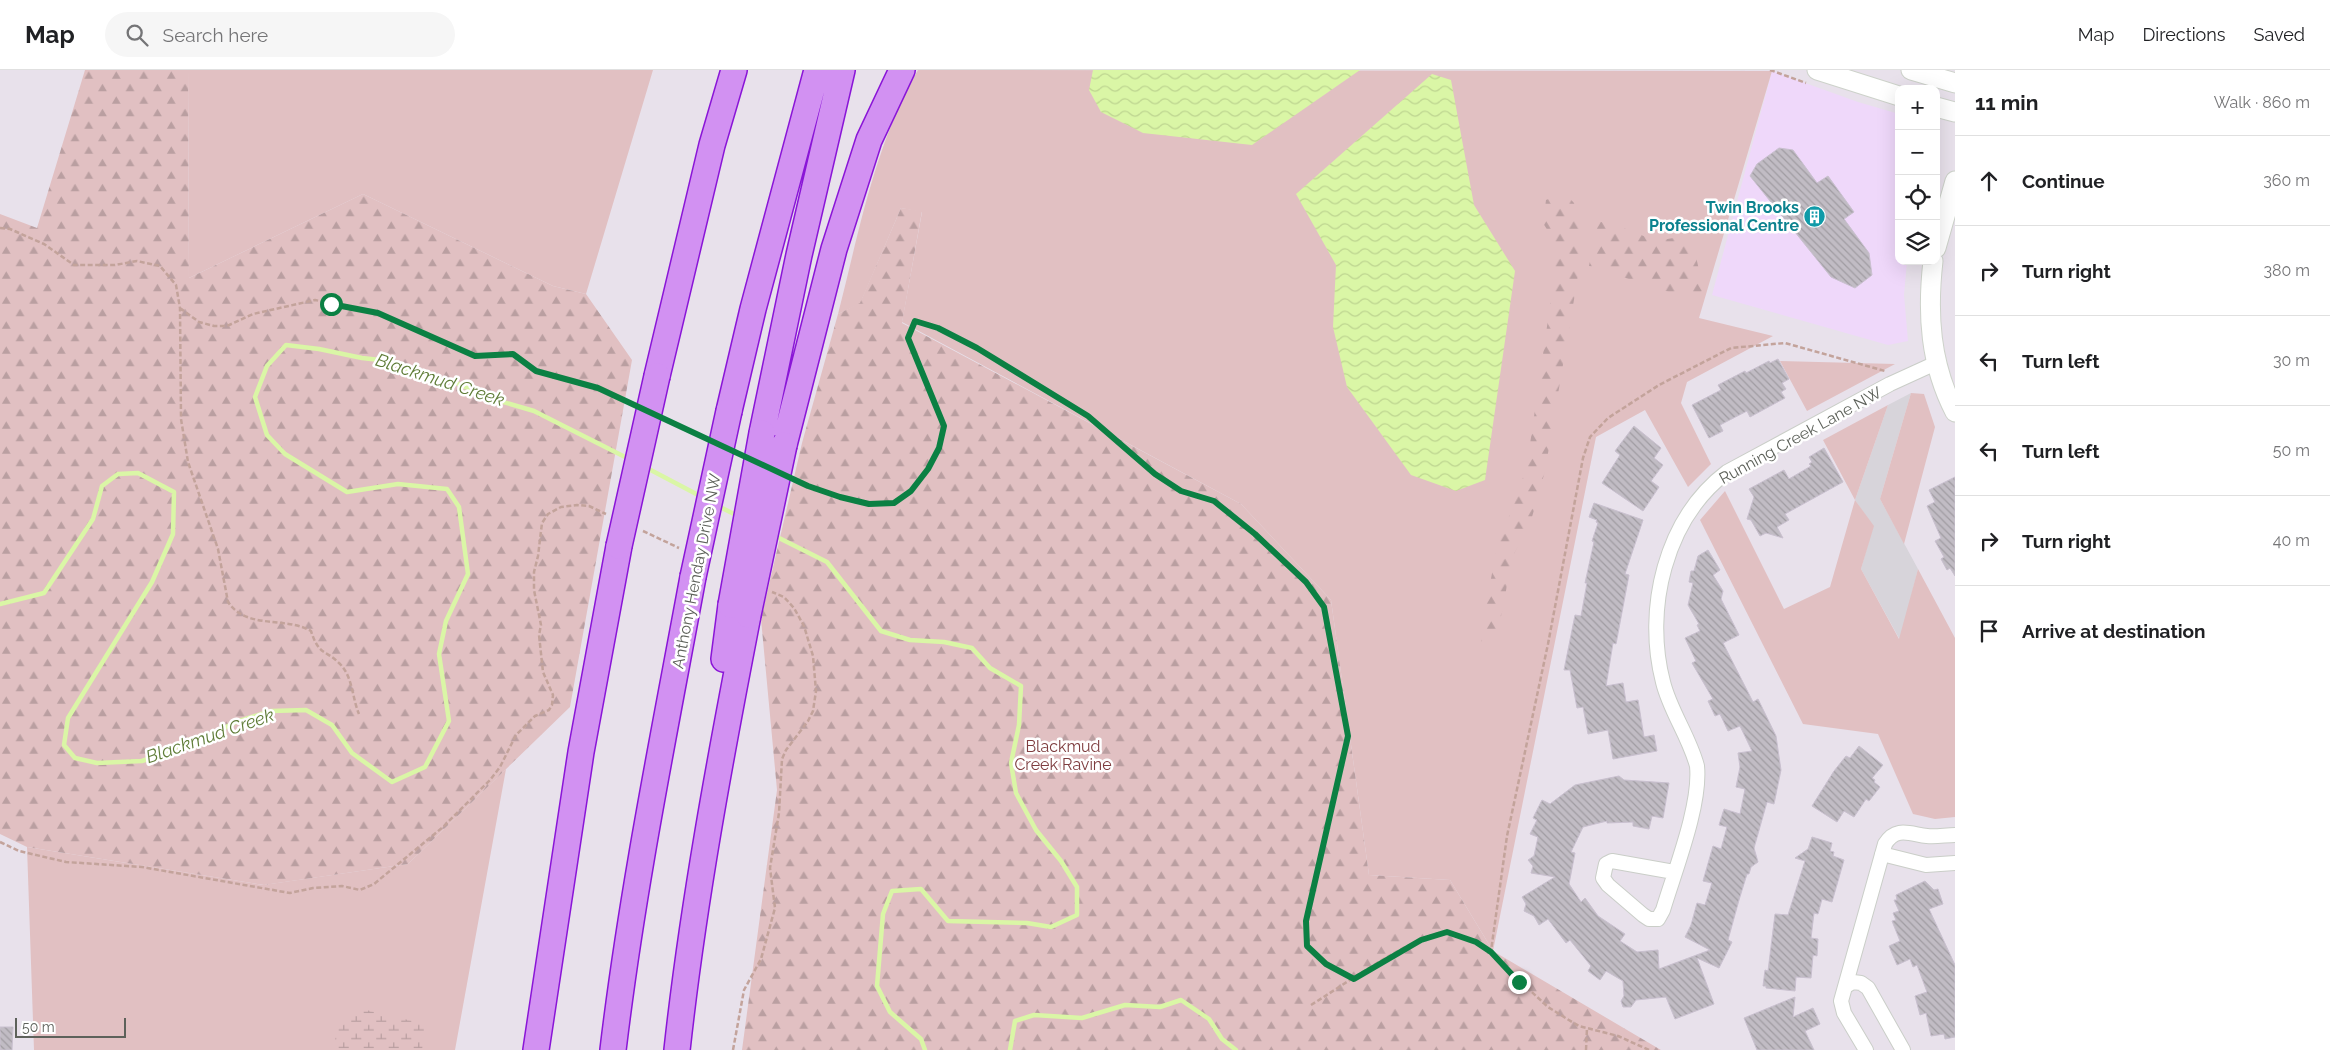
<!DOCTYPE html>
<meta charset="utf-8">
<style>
:root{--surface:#fff;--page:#f6f6f6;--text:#202124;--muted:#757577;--line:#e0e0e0}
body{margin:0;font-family:Raleway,sans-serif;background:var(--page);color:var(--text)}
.controls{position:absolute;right:15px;top:15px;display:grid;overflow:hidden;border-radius:10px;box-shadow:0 5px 20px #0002}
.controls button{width:45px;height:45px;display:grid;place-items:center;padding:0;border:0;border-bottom:1px solid var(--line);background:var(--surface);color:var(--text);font:25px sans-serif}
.scale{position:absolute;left:15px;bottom:12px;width:111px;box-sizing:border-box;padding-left:5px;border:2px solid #5d615a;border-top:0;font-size:14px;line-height:18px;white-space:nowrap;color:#5d615a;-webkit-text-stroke:4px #fff;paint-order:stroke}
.stop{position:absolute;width:15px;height:15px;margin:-11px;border:4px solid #0b8043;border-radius:50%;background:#fff}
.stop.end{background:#0b8043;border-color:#fff;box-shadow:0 1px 5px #0008}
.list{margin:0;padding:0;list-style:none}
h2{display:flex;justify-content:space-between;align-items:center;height:65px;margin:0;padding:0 20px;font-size:21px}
h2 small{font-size:16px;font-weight:400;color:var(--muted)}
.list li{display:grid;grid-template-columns:32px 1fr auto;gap:15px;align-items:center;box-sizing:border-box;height:90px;padding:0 20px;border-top:1px solid var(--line)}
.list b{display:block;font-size:19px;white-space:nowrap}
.list em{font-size:16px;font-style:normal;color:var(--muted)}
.icon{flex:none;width:28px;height:28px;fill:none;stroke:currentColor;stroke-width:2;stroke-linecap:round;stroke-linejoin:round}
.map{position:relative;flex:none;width:1955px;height:980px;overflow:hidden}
header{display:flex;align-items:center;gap:30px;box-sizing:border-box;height:70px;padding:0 25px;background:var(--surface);border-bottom:1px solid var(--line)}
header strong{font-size:24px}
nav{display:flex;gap:28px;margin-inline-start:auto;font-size:18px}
.search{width:350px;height:45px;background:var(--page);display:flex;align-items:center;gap:12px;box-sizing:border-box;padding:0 18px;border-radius:28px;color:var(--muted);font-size:19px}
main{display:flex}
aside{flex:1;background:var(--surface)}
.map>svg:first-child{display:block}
</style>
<header>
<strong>Map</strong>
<div class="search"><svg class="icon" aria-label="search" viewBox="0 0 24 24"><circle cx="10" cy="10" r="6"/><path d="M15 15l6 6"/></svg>Search here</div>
<nav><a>Map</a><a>Directions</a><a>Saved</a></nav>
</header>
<main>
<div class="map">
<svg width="1955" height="980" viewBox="0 0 1955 980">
<defs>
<pattern id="forest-firs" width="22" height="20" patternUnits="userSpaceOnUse" patternTransform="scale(1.25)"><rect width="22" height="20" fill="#e1c0c2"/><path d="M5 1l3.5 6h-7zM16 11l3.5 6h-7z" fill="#ba9fa1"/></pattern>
<pattern id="wetland-marsh" width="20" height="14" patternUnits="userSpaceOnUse" patternTransform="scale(1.25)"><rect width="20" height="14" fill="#e1c0c2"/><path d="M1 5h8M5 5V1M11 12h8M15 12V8" fill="none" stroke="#ba9fa1"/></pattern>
<pattern id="water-waves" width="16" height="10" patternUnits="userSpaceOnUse" patternTransform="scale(1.25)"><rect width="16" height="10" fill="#daf6a6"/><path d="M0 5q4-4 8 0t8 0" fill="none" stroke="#bed591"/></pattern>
<pattern id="building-back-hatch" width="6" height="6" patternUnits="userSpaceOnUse" patternTransform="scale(1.25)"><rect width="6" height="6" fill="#c1bcc4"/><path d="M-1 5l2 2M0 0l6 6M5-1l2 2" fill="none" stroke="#a09ca2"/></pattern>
</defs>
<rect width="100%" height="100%" fill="#e8e1eb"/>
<path fill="#efd8fa" d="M 1772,1 L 1858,32 L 1899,44 L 1899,191 L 1907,191 L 1904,225 L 1908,271 L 1888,275 L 1712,225 Z"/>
<path fill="#d7d4da" d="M 1911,323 L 1880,429 L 1918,499 L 1900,570 L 1861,499 L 1873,456 L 1855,430 L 1888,335 Z"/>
<path fill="#e1c0c2" d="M 188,0 L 653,0 L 586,224 L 553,216 L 363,124 L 189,208 Z
M 918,0 L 1772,1 L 1699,248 L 1773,266 L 1687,312 L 1681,333 L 1711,394 L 1688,417 L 1645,340 L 1596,367 L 1493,881 L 1450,810 L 1369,805 L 1331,530 L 1241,434 L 902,252 L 922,142 L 901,138 L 860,234 L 838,244 C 859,162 875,74 918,0 Z
M 1780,291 L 1895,294 L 1807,341 Z
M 1911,323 L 1924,324 L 1935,357 L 1904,474 L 1880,429 Z
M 1888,335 L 1855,430 L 1874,456 L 1861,499 L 1899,569 L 1918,499 L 1955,568 L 1955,747 L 1935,749 L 1913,744 L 1878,664 L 1803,654 L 1700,450 L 1725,421 L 1784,539 L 1830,517 L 1855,430 L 1823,370 Z
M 506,699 L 455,980 L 34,980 L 27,777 L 263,815 L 408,794 Z"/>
<path fill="url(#forest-firs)" d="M 85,0 L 188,0 L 189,208 L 363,124 L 553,216 L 586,224 L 632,290 L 570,637 L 408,794 L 264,815 L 27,777 L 0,764 L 0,144 L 37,158 Z
M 1564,122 L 1574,133 L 1581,159 L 1579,200 L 1545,401 L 1532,447 L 1511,490 L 1503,539 L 1494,571 L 1481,575 L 1484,544 L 1498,473 L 1516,429 L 1527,395 L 1553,215 L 1556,174 L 1543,153 L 1546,130 Z
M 901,138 L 922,141 L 902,253 L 1241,434 L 1331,530 L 1369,805 L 1450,810 L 1493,881 L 1661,980 L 742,980 L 777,720 L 761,549 L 802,373 L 838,244 L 860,233 Z
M 1598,151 L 1626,159 L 1656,171 L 1679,167 L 1692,169 L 1699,200 L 1706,211 L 1701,223 L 1678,225 L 1589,196 Z"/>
<path fill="url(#wetland-marsh)" d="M 362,939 L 425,954 L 422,980 L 333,980 L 337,960 Z"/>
<path fill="url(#water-waves)" d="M 1093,0 L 1360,0 L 1252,75 L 1143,63 L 1101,42 L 1089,20 Z
M 1432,4 L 1451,10 L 1474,135 L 1515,201 L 1485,410 L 1456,421 L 1411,405 L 1347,317 L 1333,257 L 1336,195 L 1296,124 Z"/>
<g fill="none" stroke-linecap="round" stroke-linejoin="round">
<path stroke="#daf6a6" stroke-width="4.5" d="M 645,397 L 702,427
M 718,436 L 740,447
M 773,465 L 827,492 L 881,561 L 910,570 L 944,572 L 972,578 L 990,598 L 1021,616 L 1019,655 L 1011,693 L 1016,723 L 1036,760 L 1061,791 L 1077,817 L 1077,845 L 1051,857 L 1027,853 L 948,851 L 921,819 L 892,821 L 883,844 L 877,916 L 890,942 L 921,969 L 925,980
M 0,534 L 44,523 L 93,449 L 102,416 L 118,404 L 138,403 L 174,422 L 173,464 L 152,512 L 68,648 L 64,675 L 75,688 L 97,693 L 142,691 L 168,682 L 188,670 L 206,667 L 236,652 L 271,641 L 306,640 L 332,655 L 352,683 L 392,712 L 425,697 L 449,651 L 439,584 L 446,551 L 468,504 L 459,437 L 447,419 L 398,414 L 347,422 L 285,384 L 267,365 L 255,327 L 267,296 L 286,275 L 319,279 L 362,288 L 389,291 L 416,303 L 454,312 L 493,329 L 534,341 L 631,390
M 1010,980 L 1015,951 L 1034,945 L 1082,948 L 1125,935 L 1160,937 L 1181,930 L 1209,949 L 1222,969 L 1236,980"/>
</g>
<path fill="url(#building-back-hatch)" stroke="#c9c0cf" d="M 1779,78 L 1793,80 L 1817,113 L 1828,106 L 1854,142 L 1844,149 L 1869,183 L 1872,205 L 1855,218 L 1831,207 L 1750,106 L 1757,94 Z
M 1778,289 L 1789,309 L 1782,313 L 1786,319 L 1781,322 L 1785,328 L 1750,347 L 1747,341 L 1720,355 L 1723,361 L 1709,368 L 1692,335 L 1721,320 L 1718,315 L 1745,301 L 1746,303 L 1769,291 L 1770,293 Z
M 1634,356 L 1661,378 L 1654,388 L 1663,395 L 1651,411 L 1659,417 L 1643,441 L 1602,413 L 1620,385 L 1615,381 Z
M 1824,378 L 1843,412 L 1785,444 L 1789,450 L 1777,457 L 1783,468 L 1766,463 L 1760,466 L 1751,450 L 1747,449 L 1754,427 L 1749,419 L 1784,400 L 1789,409 L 1811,396 L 1809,394 L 1812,392 L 1809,387 Z
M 1955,407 L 1955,506 L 1950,498 L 1947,500 L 1941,489 L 1944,487 L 1935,471 L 1941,468 L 1927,436 L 1935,432 L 1929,420 Z
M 1594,433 L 1643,450 L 1625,504 L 1629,505 L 1616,574 L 1613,573 L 1606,616 L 1623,613 L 1626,632 L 1638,630 L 1644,667 L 1654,665 L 1657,681 L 1613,689 L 1608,660 L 1588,664 L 1583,637 L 1577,638 L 1570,600 L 1564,600 L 1575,545 L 1581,546 L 1587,513 L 1585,513 L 1594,472 L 1592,471 L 1598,453 L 1596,452 L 1597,450 L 1589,447 Z
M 1708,480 L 1720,500 L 1713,505 L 1723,521 L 1721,529 L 1739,565 L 1723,573 L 1753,632 L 1758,629 L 1776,666 L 1781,700 L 1774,734 L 1767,732 L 1754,778 L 1758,792 L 1751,797 L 1749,804 L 1747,804 L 1739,830 L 1728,870 L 1732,872 L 1719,898 L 1697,888 L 1714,934 L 1675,949 L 1666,927 L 1636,930 L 1631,937 L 1623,937 L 1621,931 L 1624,926 L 1623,911 L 1606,901 L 1600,910 L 1588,901 L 1591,896 L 1570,870 L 1566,873 L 1548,849 L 1539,855 L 1534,846 L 1524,841 L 1526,834 L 1522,827 L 1555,807 L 1531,803 L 1533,796 L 1528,790 L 1534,786 L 1538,767 L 1530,764 L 1537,750 L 1533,748 L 1542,730 L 1550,734 L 1575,715 L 1619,706 L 1624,710 L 1669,713 L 1663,748 L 1652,746 L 1649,759 L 1633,756 L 1633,752 L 1607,753 L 1607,751 L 1583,757 L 1571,782 L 1575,783 L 1569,814 L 1581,832 L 1585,828 L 1598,846 L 1625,864 L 1620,871 L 1637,882 L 1658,880 L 1659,899 L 1710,880 L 1685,867 L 1691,855 L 1697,833 L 1705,835 L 1712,813 L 1703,811 L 1713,776 L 1721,779 L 1727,757 L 1719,755 L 1724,739 L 1740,744 L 1745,719 L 1736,717 L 1740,697 L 1738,683 L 1752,681 L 1740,656 L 1728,661 L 1720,644 L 1715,646 L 1708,631 L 1713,629 L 1692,593 L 1696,591 L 1685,568 L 1700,561 L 1697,555 L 1699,554 L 1688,535 L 1693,513 L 1689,512 L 1691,501 L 1694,501 L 1698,486 Z
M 1859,676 L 1883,695 L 1872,708 L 1875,710 L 1874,712 L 1880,717 L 1869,731 L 1866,729 L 1854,747 L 1844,741 L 1837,752 L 1812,736 L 1834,701 L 1846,686 L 1850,688 Z
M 1812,767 L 1832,773 L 1830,781 L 1834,782 L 1833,786 L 1844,790 L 1832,832 L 1822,829 L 1818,844 L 1814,843 L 1811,868 L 1818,869 L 1817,886 L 1813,885 L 1811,908 L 1796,907 L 1795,921 L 1766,918 L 1766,916 L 1763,916 L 1765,900 L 1768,901 L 1775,844 L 1788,845 L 1805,791 L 1795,788 L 1808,779 Z
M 1925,811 L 1934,820 L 1938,819 L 1943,834 L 1929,839 L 1955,895 L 1955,967 L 1945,969 L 1944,964 L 1931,966 L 1926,943 L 1920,945 L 1915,926 L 1927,922 L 1917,895 L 1913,897 L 1910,889 L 1897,895 L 1889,876 L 1900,871 L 1892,851 L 1896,850 L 1893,843 L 1899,841 L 1894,830 L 1897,830 L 1896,825 Z
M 1795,927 L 1793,947 L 1813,938 L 1820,954 L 1805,961 L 1814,980 L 1757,980 L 1744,948 Z
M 0,957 L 13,957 L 12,980 L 0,980 Z"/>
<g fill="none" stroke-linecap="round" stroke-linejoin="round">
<defs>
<path id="street" d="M 1882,784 L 1926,795 L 1955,793
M 1674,802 L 1612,791 L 1606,794 L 1603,808 L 1608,815 L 1643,845 L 1649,849 L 1658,849 L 1663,840 C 1675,800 1701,735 1697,696 C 1689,666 1670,641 1663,612 C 1644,539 1665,449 1727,402 L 1890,314 L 1936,293
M 1846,916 L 1853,912 L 1861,913 L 1868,918 L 1903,980
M 1866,980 L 1844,943 L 1841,931 L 1885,774 C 1896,756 1910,764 1927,766 C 1936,767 1946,765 1955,765"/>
<path id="secondary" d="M 1817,0 L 1899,26
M 1911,0 L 1955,13
M 1936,37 L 1955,42
M 1936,178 L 1955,111
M 1933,191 C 1927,244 1930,294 1955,342"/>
<path id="highway" d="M 657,306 L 712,75 L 734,0
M 729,341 L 753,239 L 817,0
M 762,363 L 799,185 L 842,0
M 784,375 L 834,179 L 869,70 L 902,0
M 724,589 L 731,535
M 536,980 L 581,682 L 619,476
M 613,980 C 632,821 664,664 693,507
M 677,980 C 693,834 720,689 748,545"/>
</defs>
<use href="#street" stroke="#cacec8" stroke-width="16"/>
<use href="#secondary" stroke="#cdd2ca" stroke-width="21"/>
<use href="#highway" stroke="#8a15d7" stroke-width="28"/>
<path stroke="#c3a39b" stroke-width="2.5" stroke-dasharray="5 2.5" stroke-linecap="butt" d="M 1770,0 L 1806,13
M 0,158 L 10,159 L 44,174 L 74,195 L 115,195 L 137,191 L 160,196 L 176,215 L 180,238 L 181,349 L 188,392 L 218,479 L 228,532 C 247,560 285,546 311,561 C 319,586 325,579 339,593 C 353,606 352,628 359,644
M 180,238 L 199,252 L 214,256 L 227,256 L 253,244 L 315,230 L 378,243 L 475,286 L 513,284 L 536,301 L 597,318 L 630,333
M 667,350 L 703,366
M 796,410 L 840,427 L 869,434 L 894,433 L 911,421 L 928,399 L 939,378 L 944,356 L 908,268 L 915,251 L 938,258 L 977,278 L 1088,346 L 1155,404 L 1181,421 L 1214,431 L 1255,464 L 1306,512 L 1324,537 L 1348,666 L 1306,851 L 1307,876 L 1326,894 L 1354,909
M 643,461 L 679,478
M 0,772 L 19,781 L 66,792 L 142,797 L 290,823 L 313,818 L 342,816 L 360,820 L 374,814 L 443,757 L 490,710 L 500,697 L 516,665 L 535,646 L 549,640 L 552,635 L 553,625 L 543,602 L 539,565 L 541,555 L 534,520 L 534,502 L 538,486 L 542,453 L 548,444 L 561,437 L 577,435 L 589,436 L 606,444
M 1311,935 C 1342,916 1412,866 1445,862 C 1457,861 1481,875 1491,881
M 733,980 L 744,920 L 761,889 L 775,838 L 770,798 L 779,743 L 782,689 L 786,680 L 808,651 L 813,641 L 816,621 L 813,586 L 804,556 L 794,538 L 784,527 L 772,522
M 1586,980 L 1587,958
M 1649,980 L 1618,966 L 1579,956 L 1572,952 L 1548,937 L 1496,889 L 1491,881 L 1507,766 L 1548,574 L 1583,388 L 1590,367 L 1608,348 L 1659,315 L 1731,278 L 1785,273 L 1885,301"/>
<use href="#street" stroke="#fff" stroke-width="14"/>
<use href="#secondary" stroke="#fff" stroke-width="19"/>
<use href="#highway" stroke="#d291f2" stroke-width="25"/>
<defs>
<path id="highway-bridge" d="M 619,476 L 657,306
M 693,507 L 729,341
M 731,535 L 762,363
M 748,545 L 784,375"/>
</defs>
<use href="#highway-bridge" stroke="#8a15d7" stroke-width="28" stroke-linecap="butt"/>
<use href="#highway-bridge" stroke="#d291f2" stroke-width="25"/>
</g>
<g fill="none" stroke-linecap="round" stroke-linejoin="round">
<path stroke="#0b8043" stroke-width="6" d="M 331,234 L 378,243 L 475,286 L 513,284 L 536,301 L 598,318 L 808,416 L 840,427 L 869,434 L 894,433 L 911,421 L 928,399 L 939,378 L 944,356 L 908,268 L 915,251 L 938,258 L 977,278 L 1088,346 L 1155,404 L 1181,421 L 1214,431 L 1255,464 L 1306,512 L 1324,537 L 1348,666 L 1306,851 L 1307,876 L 1326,894 L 1354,909 L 1421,870 L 1447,862 L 1476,872 L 1491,882 L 1519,912"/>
</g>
<defs>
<symbol id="building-disc" viewBox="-11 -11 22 22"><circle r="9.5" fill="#0f9aa8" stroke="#fff"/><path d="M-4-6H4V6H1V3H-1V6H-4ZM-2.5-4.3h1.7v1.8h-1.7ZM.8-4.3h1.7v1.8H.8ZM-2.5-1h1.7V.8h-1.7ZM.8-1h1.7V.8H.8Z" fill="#fff"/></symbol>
</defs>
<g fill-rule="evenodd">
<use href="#building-disc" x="1802" y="134" width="25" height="25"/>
</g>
<g text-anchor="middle" stroke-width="5" stroke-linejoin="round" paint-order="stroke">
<g font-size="16" font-weight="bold" fill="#0d838f" stroke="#fff" text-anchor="end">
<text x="1799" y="143">Twin Brooks<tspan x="1799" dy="18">Professional Centre</tspan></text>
</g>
<g font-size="16" fill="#5d615a" stroke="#fff">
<text transform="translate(1800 365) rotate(-29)" y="6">Running Creek Lane NW</text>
<text transform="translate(696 501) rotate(-79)" y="6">Anthony Henday Drive NW</text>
</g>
<g font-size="16" fill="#7e3c3e" stroke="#fff">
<text x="1063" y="682">Blackmud<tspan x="1063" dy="18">Creek Ravine</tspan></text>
</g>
<g font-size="18" font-style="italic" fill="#5f7c37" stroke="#fff">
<text transform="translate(440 310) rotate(18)" y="6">Blackmud Creek</text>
<text transform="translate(210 666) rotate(-19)" y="6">Blackmud Creek</text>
</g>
</g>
</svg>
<div class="controls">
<button>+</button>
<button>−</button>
<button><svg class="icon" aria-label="locate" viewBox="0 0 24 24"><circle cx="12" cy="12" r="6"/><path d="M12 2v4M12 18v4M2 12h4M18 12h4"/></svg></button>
<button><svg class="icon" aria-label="layers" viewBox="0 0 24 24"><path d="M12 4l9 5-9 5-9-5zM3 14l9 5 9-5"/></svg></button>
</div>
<div class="scale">50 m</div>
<div class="stop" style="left:331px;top:234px"></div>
<div class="stop end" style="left:1519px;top:912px"></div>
</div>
<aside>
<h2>11 min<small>Walk · 860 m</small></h2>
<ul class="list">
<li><svg class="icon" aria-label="ahead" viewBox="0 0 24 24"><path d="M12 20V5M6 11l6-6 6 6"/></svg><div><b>Continue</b></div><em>360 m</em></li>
<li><svg class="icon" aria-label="right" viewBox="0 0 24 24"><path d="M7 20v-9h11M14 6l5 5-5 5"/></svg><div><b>Turn right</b></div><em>380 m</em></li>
<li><svg class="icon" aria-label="left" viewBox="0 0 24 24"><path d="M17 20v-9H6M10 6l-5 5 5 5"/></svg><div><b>Turn left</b></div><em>30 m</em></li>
<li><svg class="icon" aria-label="left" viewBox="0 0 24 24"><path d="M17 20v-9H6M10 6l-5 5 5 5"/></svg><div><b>Turn left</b></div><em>50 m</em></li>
<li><svg class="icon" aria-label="right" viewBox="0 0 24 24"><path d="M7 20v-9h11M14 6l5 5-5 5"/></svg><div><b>Turn right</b></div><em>40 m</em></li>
<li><svg class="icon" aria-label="arrive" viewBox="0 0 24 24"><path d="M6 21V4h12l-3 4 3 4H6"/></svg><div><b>Arrive at destination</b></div></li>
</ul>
</aside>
</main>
